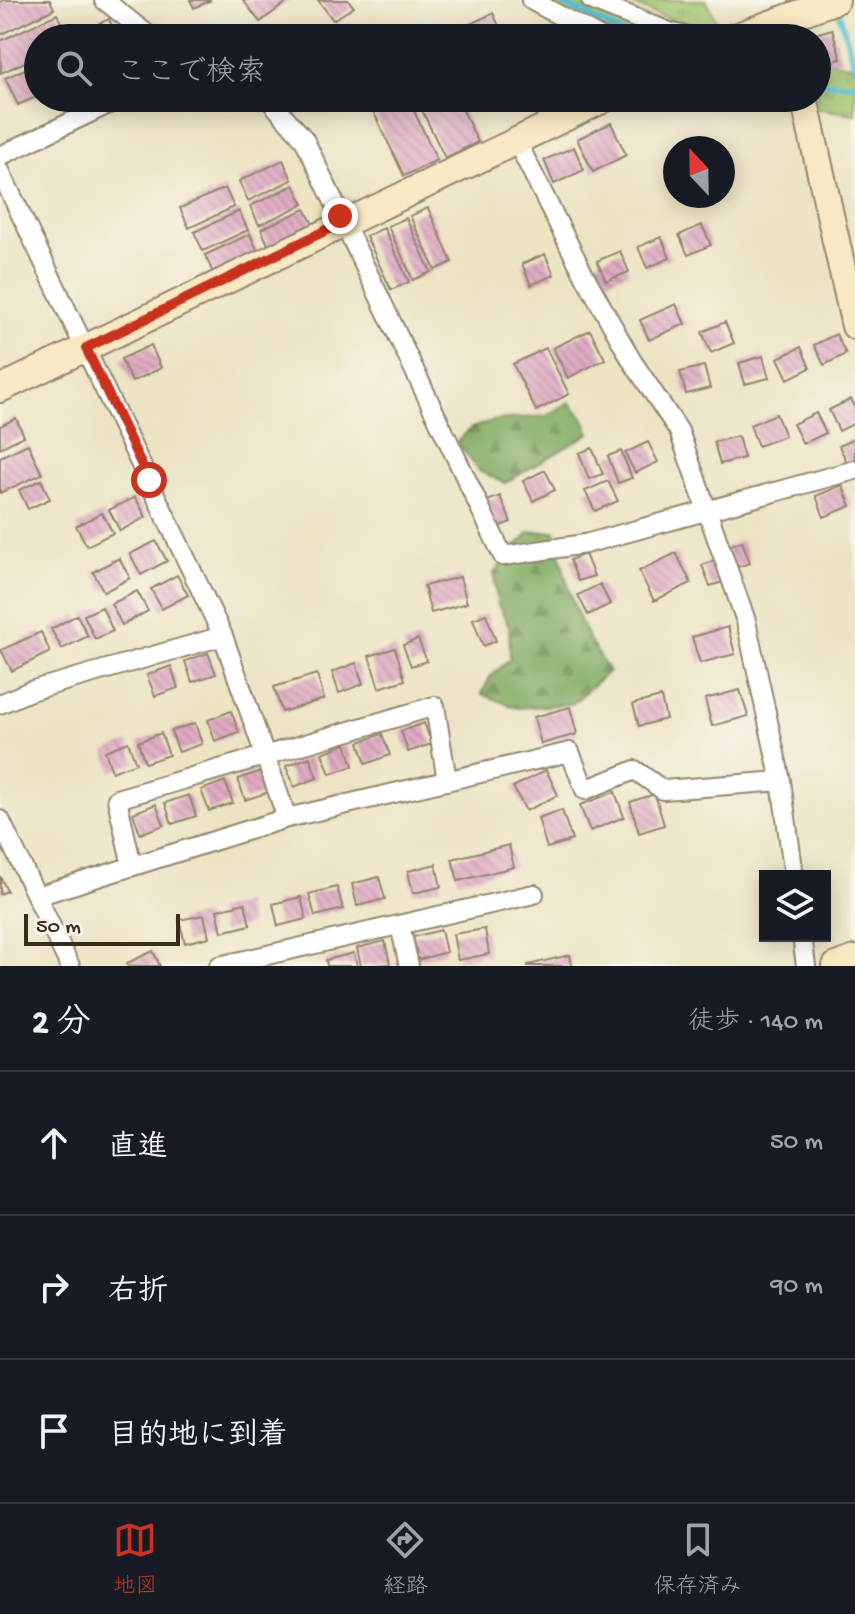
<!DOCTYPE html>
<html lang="ja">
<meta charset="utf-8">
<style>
:root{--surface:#171b24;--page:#20242c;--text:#f1f3f6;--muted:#9ea1a6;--line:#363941;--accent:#c8321e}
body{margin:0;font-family:"Gochi Hand","Klee One",sans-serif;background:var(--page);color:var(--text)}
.controls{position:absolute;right:24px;bottom:24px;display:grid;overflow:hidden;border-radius:0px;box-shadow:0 4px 20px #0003}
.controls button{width:72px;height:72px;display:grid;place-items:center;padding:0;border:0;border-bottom:2px solid var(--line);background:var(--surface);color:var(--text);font:40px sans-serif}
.compass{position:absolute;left:663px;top:136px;width:72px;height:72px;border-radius:50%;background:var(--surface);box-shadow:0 4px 20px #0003;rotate:338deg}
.scale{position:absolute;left:24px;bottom:20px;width:156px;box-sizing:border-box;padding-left:8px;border:4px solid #3b2a1e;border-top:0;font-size:22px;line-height:28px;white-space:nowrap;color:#3b2a1e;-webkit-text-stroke:6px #f7f3e8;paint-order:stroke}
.stop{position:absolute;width:24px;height:24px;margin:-18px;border:6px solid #c8321e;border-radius:50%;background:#fff}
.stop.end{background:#c8321e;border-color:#fff;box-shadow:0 2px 8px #0008}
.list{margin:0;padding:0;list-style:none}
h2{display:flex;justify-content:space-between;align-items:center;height:104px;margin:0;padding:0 32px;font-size:34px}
h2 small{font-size:26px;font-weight:400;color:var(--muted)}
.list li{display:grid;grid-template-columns:52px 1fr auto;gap:24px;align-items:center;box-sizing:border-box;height:144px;padding:0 32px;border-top:2px solid var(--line)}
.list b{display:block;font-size:30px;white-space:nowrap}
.list em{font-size:26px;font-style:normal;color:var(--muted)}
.icon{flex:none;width:44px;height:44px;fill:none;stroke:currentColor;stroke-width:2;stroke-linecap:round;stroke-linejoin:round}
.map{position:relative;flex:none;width:855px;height:966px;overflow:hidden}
.search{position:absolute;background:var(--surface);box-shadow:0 4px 20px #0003;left:24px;right:24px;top:24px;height:88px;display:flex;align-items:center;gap:20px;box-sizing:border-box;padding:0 28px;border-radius:44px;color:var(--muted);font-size:30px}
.sheet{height:536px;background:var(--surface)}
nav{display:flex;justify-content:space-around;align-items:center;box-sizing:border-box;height:112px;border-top:2px solid var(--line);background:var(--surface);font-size:22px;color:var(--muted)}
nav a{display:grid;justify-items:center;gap:4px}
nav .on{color:var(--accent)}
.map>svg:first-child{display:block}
</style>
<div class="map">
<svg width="855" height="966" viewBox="0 0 855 966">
<defs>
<pattern id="grass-tufts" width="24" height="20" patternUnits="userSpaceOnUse" patternTransform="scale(2)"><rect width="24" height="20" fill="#a1c46e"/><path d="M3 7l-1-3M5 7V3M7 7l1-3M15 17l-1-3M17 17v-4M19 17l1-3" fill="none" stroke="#849f5a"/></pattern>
<pattern id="forest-firs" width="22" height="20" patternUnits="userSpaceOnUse" patternTransform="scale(2)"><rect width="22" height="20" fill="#80aa61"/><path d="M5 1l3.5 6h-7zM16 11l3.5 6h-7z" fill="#6a8b4f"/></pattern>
<pattern id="building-back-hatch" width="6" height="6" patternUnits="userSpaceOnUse" patternTransform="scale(2)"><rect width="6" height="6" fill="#deaac2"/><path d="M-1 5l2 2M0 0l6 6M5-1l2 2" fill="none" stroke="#bf92a6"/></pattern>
</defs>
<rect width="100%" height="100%" fill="#f7f3e8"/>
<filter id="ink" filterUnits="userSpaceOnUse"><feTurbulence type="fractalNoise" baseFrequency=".0125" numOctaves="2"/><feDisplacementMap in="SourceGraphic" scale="16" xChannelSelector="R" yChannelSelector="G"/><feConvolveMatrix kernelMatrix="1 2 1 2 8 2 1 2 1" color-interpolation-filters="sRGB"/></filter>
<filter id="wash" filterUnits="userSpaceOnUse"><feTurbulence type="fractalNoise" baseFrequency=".006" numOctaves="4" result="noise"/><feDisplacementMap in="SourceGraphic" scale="32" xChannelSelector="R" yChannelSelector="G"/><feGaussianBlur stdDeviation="1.8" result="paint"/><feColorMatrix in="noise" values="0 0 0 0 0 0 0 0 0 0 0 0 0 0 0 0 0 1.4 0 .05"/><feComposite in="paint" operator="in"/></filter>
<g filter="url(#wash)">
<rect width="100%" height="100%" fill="#ebe3c2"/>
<path fill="url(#grass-tufts)" stroke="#6e7746" stroke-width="2" d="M 531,0 L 605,0 L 697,38 L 603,38 Z
M 621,0 L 706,0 L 718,24 L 714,26 L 674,21 Z
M 817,59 L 855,66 L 855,114 L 745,98 L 817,98 Z"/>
<path fill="url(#forest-firs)" stroke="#5e6a40" stroke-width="2" d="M 569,402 L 583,417 L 590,433 L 505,483 L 479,471 L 457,442 L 471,428 L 497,420 L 547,416 Z
M 555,531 C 566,584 576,626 609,671 L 572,704 L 517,708 L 482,694 L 490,677 L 510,659 L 509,626 L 497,603 L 494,573 L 529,532 Z"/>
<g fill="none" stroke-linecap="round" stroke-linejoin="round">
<path stroke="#53bdd0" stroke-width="6" d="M 555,0 L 632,38
M 838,8 L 855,69
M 817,83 L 855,84"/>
</g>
<g id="blocks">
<path fill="url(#building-back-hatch)" d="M 4,0 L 50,0 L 54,9 L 0,35 L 0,2 Z
M 190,0 L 211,0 L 194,8 Z
M 243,0 L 290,0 L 260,22 Z
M 318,0 L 348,0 L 354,7 L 333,20 Z
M 493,13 L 502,33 L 493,38 L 471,38 L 466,26 Z
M 57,14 L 69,38 L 38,38 L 38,56 L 1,73 L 0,41 Z
M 109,19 L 117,38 L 95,38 L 91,27 Z
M 424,29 L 428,38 L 404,38 Z
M 832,29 L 841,59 L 818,66 L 817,38 L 805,37 Z
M 38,63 L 38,96 L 18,105 L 5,78 Z
M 367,98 L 408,98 L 437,160 L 404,176 Z
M 416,98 L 457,98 L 478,142 L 445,158 Z
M 512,98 L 544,98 L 518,110 Z
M 611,123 L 626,155 L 593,172 L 577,139 Z
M 574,147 L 584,170 L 554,184 L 544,160 Z
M 283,160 L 292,180 L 248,201 L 239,181 Z
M 294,185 L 304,204 L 259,225 L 250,206 Z
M 225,188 L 234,207 L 189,228 L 180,208 Z
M 428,208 L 452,262 L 435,270 L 410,216 Z
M 305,209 L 315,228 L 270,249 L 261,229 Z
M 239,211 L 248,230 L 203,251 L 194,232 Z
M 406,218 L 431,272 L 413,280 L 388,226 Z
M 702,225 L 711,245 L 688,255 L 679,235 Z
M 384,228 L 409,282 L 391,290 L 366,236 Z
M 250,234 L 259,254 L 214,275 L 205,255 Z
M 661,237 L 670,258 L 647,268 L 638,247 Z
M 620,251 L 629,272 L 606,281 L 597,261 Z
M 545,254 L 554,275 L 531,285 L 522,264 Z
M 676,304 L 685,324 L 649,340 L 640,320 Z
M 725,322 L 734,343 L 711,353 L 702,332 Z
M 590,330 L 605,359 L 568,378 L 553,348 Z
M 836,334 L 846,354 L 824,365 L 814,345 Z
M 151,345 L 161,368 L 132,382 L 121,359 Z
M 801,347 L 810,368 L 788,379 L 778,358 Z
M 546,348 L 569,394 L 536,411 L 513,364 Z
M 763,356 L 769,378 L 745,384 L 739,363 Z
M 704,366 L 710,388 L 686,394 L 680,372 Z
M 851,399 L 855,407 L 855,423 L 839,431 L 829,410 Z
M 816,413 L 826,433 L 803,444 L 793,424 Z
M 776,414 L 785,436 L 758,446 L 750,425 Z
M 16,418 L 24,436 L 0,448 L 0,426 Z
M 738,436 L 744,458 L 720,464 L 714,442 Z
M 855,438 L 855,463 L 849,466 L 839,446 Z
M 648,442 L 658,462 L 635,473 L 625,453 Z
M 28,444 L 42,474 L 0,493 L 0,457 Z
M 592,448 L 603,474 L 589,479 L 579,453 Z
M 621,451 L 632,478 L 618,483 L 608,456 Z
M 545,470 L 555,490 L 533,501 L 523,481 Z
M 41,480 L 50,499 L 28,509 L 19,490 Z
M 608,481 L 618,501 L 595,511 L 585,491 Z
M 842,485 L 851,506 L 824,517 L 816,496 Z
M 500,496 L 511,522 L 498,527 L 487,501 Z
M 135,497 L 146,517 L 120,531 L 109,510 Z
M 102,513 L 113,533 L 87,546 L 76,526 Z
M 156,541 L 167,561 L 141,575 L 130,554 Z
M 742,541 L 750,563 L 734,568 L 726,547 Z
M 676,553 L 691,583 L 654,601 L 639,571 Z
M 585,554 L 594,576 L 578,581 L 570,560 Z
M 119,558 L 130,578 L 104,592 L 93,572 Z
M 718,559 L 726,581 L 710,586 L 702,565 Z
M 177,575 L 188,595 L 162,609 L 151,589 Z
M 460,577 L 467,603 L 431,613 L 424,586 Z
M 600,584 L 610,604 L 588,615 L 578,595 Z
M 137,591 L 148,611 L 122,625 L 111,604 Z
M 102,607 L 113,631 L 95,639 L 84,615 Z
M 486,614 L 496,641 L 483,646 L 473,619 Z
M 77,615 L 88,636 L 62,649 L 51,629 Z
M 728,627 L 735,654 L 700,663 L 692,637 Z
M 41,632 L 50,652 L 12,671 L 1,650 Z
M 418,639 L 427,661 L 411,666 L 403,645 Z
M 395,648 L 405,680 L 379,688 L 369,656 Z
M 208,653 L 216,674 L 192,682 L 185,661 Z
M 356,663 L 363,684 L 339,693 L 332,672 Z
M 171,666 L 178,688 L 155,696 L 147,675 Z
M 317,674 L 324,699 L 282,712 L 274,687 Z
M 740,690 L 748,716 L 712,726 L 705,699 Z
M 661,697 L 666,719 L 639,726 L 633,704 Z
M 570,707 L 577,734 L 541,744 L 534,717 Z
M 231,711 L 239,732 L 215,741 L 208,720 Z
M 195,723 L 202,744 L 179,752 L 171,731 Z
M 424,723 L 432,744 L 408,752 L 401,731 Z
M 161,733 L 169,755 L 145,763 L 138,742 Z
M 382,734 L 390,755 L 366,764 L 359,742 Z
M 128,742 L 136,763 L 112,772 L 105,751 Z
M 346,744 L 353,766 L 330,774 L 322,753 Z
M 310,757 L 317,778 L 294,787 L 286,766 Z
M 546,770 L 558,795 L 526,811 L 513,787 Z
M 261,771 L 269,792 L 245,800 L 238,779 Z
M 225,781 L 233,803 L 209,811 L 201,790 Z
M 615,792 L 624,817 L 590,831 L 580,805 Z
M 655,794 L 664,825 L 639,833 L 630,802 Z
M 189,795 L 196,816 L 172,824 L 165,803 Z
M 156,804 L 164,825 L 140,834 L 133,813 Z
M 562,810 L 572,840 L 547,848 L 538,818 Z
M 509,845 L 514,867 L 458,881 L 452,859 Z
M 436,864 L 441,887 L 413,893 L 408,871 Z
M 0,876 L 7,891 L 0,894 Z
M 379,877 L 385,899 L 357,906 L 352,884 Z
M 337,887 L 343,909 L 315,916 L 309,894 Z
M 301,897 L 306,919 L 278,926 L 273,904 Z
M 245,903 L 250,925 L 222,932 L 217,910 Z
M 204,915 L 209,937 L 185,943 L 179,920 Z
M 485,929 L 489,954 L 458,960 L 453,934 Z
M 441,930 L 446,952 L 418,960 L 413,937 Z
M 385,941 L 390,964 L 361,966 L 357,948 Z
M 153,951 L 160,966 L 128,966 L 127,963 Z
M 354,953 L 357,966 L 327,966 L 326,960 Z
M 570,955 L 572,966 L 528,966 L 528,965 Z"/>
</g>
</g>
<g filter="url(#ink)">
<use href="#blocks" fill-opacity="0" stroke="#938670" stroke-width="2"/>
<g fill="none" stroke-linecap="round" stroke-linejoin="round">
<defs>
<path id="street" d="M 104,0 L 152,38
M 531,0 L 601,38
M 591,0 L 672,33 L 694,38
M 268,98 L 304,139 L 503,556 L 585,544 L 855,470
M 517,142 L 582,271 L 632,361 L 679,431 L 746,621 L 781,781 L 794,876
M 0,156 L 121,98
M 0,171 L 223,636 L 287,818
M 0,704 L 30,691 L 223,636
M 0,820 L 70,966
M 132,866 L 117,799 L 435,706 L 447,781
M 37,896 L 287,818 L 570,752 L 585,790 L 635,770 L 663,790 L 781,781
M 400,925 L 409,966
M 802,936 L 806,966
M 219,966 L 534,894"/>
<path id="secondary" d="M 732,38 L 836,0
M 804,98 L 855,326
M 0,389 L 606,98
M 836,966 L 855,959"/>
</defs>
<use href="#street" stroke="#938670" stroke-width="22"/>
<use href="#secondary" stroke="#938670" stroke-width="30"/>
<use href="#street" stroke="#fff" stroke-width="18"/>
<use href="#secondary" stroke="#f8e8c3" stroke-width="26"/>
</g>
</g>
<g fill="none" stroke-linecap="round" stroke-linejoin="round" filter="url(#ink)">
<path stroke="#c8321e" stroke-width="10" d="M 149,480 L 86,348 L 343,222 L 340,216"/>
</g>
</svg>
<div class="controls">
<button><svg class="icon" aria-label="layers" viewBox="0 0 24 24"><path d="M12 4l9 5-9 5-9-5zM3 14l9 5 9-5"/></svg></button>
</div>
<svg class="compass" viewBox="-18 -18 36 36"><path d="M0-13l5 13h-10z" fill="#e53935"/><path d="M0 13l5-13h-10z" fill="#9ea1a6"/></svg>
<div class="scale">50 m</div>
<div class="stop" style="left:149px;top:480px"></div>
<div class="stop end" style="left:340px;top:216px"></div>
<div class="search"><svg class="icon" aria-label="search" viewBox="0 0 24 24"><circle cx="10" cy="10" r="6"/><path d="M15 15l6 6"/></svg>ここで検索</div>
</div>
<section class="sheet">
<h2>2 分<small>徒歩 · 140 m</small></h2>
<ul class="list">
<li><svg class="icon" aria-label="ahead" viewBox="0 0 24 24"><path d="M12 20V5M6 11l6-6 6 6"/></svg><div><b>直進</b></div><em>50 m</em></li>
<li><svg class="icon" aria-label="right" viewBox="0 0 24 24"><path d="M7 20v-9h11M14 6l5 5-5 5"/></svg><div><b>右折</b></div><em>90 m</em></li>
<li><svg class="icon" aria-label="arrive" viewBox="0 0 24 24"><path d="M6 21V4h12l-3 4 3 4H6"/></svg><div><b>目的地に到着</b></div></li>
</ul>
</section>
<nav>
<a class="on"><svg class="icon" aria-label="map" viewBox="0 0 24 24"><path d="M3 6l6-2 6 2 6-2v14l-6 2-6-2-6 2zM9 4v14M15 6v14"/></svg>地図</a>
<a><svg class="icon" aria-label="directions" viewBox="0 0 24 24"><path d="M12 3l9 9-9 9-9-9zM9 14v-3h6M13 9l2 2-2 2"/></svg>経路</a>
<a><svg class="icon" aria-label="saved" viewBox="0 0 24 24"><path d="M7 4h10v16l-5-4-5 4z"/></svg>保存済み</a>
</nav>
